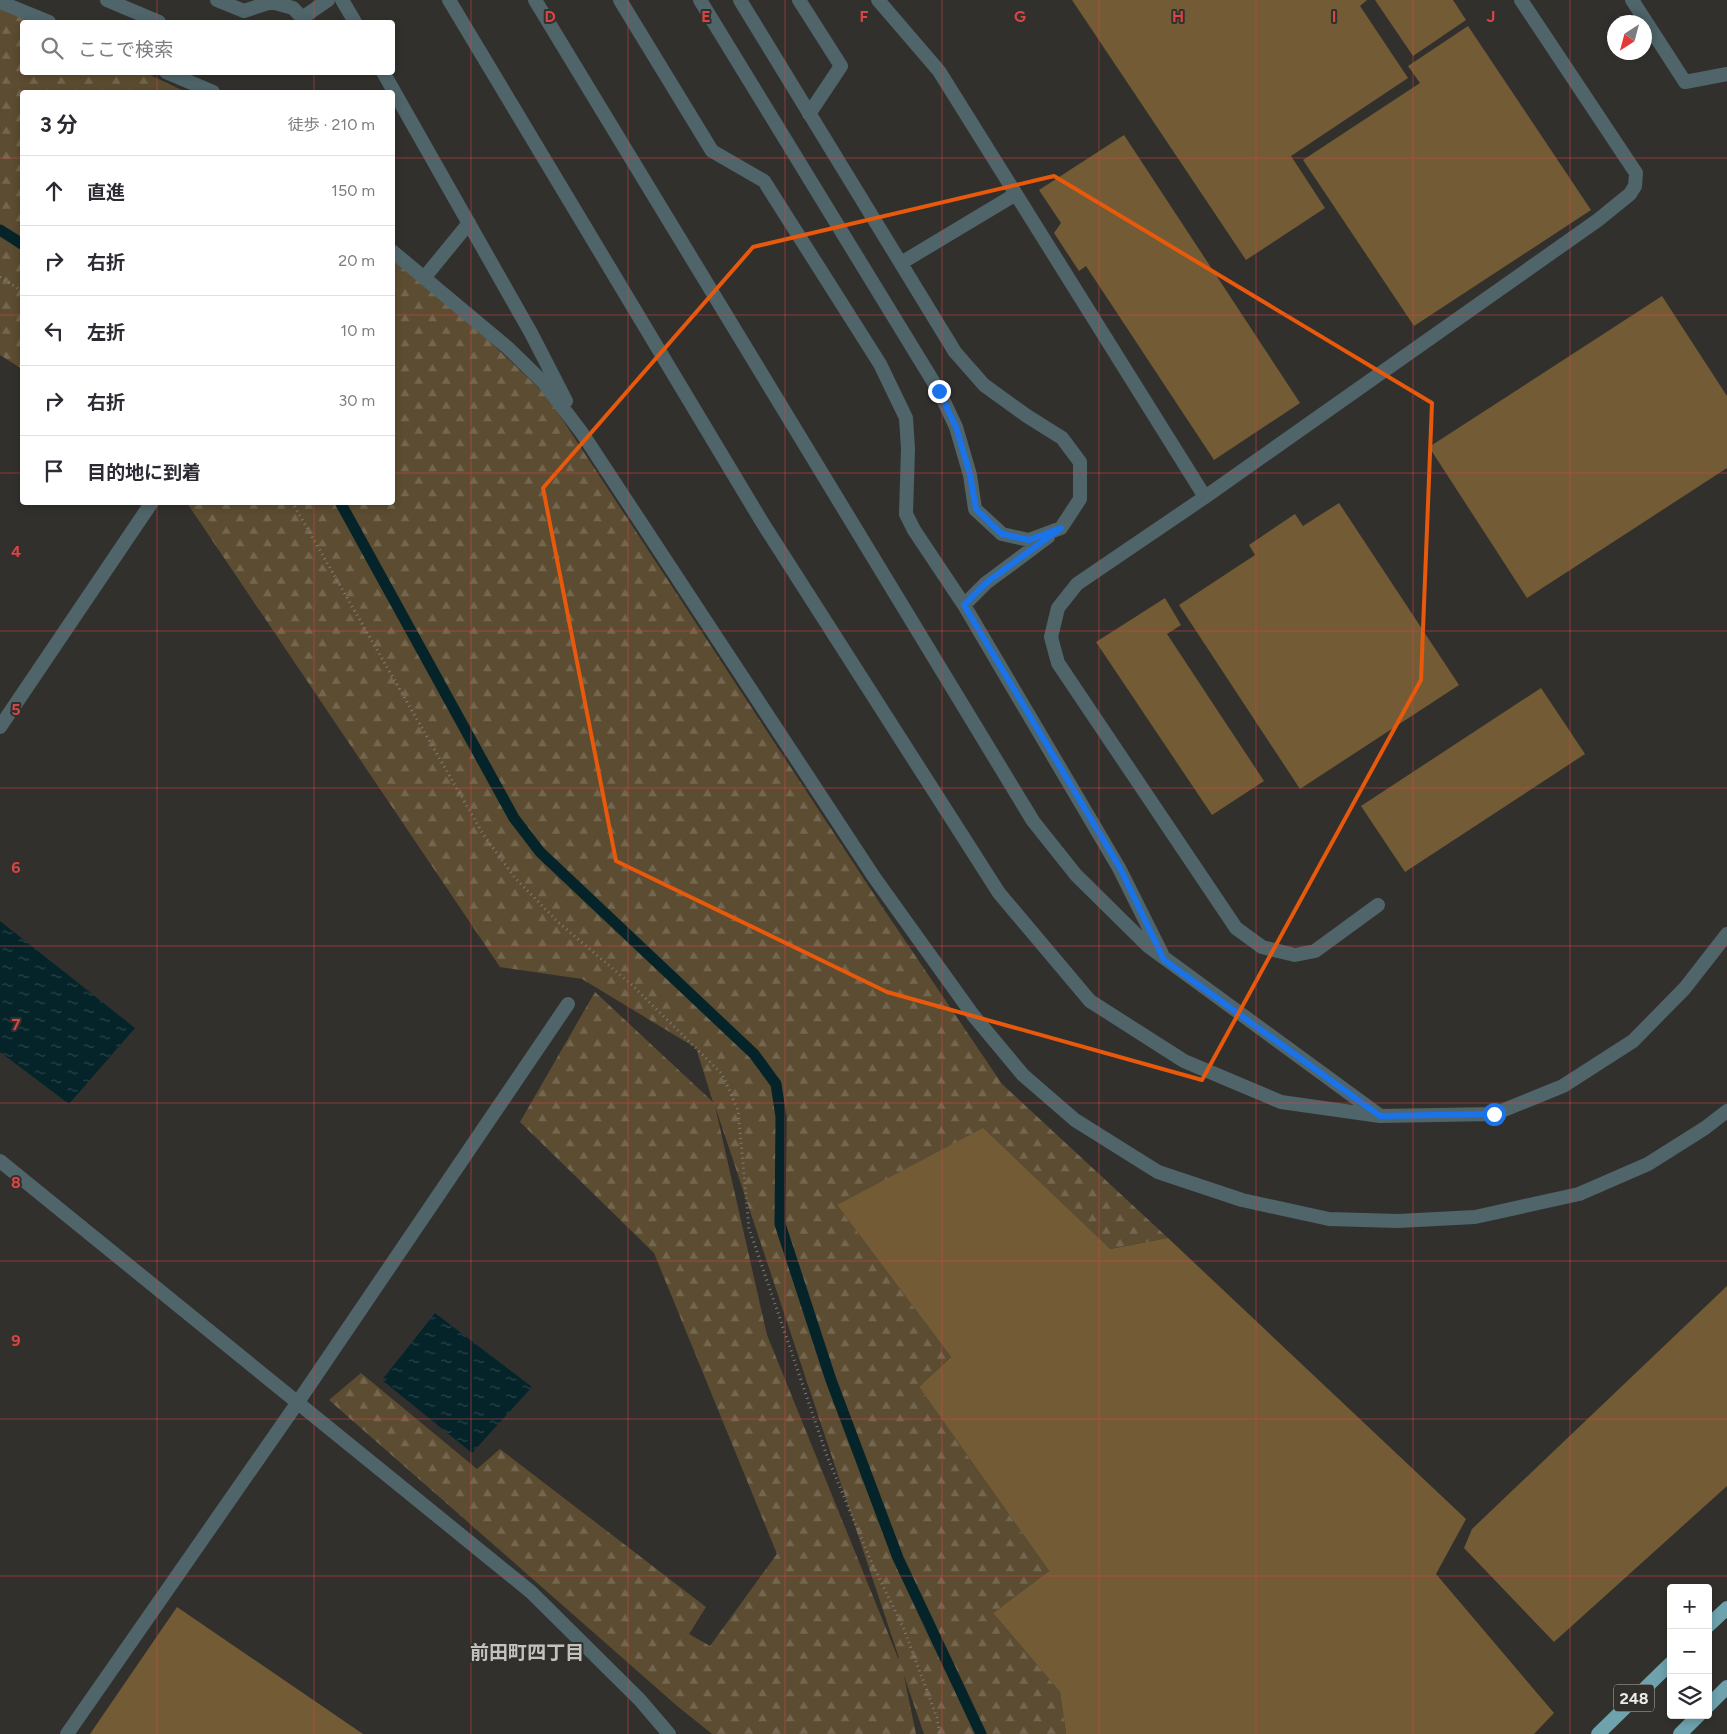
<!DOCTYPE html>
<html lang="ja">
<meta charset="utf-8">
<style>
:root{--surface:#fff;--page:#f2f2f3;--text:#2b2b33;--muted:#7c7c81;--line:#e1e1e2}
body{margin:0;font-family:Figtree,"Noto Sans JP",sans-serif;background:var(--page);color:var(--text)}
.controls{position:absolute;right:15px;bottom:15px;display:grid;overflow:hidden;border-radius:5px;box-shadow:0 2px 8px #0003}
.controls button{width:45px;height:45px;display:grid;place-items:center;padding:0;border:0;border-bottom:1px solid var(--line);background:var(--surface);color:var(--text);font:25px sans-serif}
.compass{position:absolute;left:1607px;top:15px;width:45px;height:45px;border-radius:50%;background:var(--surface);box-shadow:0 2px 8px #0003;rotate:216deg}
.stop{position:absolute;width:15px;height:15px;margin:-11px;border:4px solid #1a73e8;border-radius:50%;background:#fff}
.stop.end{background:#1a73e8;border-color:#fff;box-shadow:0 1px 5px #0008}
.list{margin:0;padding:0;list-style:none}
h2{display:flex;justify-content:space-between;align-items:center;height:65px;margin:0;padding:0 20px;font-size:21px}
h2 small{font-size:16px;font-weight:400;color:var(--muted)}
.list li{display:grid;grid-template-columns:32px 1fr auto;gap:15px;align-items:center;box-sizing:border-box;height:70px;padding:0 20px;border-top:1px solid var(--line)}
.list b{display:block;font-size:19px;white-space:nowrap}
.list em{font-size:16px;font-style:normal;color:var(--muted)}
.icon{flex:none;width:28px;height:28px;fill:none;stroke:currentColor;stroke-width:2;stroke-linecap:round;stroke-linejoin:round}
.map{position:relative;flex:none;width:1727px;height:1734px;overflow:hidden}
.search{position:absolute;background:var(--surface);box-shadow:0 2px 8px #0003;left:20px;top:20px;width:375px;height:55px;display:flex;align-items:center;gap:12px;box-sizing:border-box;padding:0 18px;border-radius:5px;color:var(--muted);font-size:19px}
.panel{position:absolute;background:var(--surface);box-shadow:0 2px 8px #0003;left:20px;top:90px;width:375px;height:415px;border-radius:5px}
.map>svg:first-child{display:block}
</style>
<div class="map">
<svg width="1727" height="1734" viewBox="0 0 1727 1734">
<defs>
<pattern id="forest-firs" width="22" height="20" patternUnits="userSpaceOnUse" patternTransform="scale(1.25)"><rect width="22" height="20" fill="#5c4c31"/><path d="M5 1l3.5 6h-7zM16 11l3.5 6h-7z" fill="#74664f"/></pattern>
<pattern id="water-ripples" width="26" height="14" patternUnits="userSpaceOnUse" patternTransform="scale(1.25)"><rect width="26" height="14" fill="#05242a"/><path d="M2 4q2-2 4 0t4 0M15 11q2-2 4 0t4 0" fill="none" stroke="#2a4449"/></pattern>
</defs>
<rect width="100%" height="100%" fill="#32302d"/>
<path fill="url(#forest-firs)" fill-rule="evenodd" d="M 0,8 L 34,22 L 22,22 L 22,72 L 146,73 L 186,92 L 22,92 L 22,369 L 0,355 Z
M 393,249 L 547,396 L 881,905 L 1002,1084 L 1168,1238 L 1110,1249 L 837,1205 L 951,1357 L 919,1387 L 1049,1571 L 993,1613 L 1060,1692 L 1066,1734 L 924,1734 L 904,1676 L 916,1734 L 712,1734 L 676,1705 L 329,1400 L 361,1373 L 477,1469 L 500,1449 L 706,1607 L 689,1634 L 710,1646 L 777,1554 L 654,1253 L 520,1122 L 595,992 L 713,1102 L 696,1048 L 582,979 L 500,967 L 187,503 L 392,502 ZM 715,1106 L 899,1658 L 898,1658 L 767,1335 Z"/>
<path fill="url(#water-ripples)" d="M 0,921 L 135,1028 L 69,1104 L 0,1052 Z
M 435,1313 L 532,1387 L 472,1453 L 382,1380 Z"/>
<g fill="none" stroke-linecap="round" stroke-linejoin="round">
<path stroke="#05242a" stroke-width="11" d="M 0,230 L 22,244
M 340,502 L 514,818 L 540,852 L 754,1054 L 776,1084 L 781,1117 L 780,1224 L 831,1380 L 898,1558 L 981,1734"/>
</g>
<path fill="#735c35" d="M 1072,0 L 1367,0 L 1360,6 L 1408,78 L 1291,156 L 1325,208 L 1246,260 Z
M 1375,0 L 1453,0 L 1466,20 L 1413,56 Z
M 1468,26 L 1591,210 L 1414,326 L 1303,160 L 1420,83 L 1408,66 Z
M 1124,135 L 1300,403 L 1214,460 L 1086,266 L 1079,271 L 1054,233 L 1061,223 L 1039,190 Z
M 1662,296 L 1727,396 L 1727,468 L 1527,598 L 1429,447 Z
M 1339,503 L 1459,685 L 1300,789 L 1179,605 L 1255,555 L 1249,545 L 1295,514 L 1303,526 Z
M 1165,598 L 1181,625 L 1167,634 L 1264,781 L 1212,815 L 1096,642 Z
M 1541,688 L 1585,754 L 1405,872 L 1361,806 Z
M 983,1128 L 1110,1249 L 1168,1238 L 1466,1519 L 1436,1574 L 1554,1713 L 1534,1734 L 1066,1734 L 1060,1692 L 993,1613 L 1049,1571 L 919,1387 L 951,1357 L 837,1205 Z
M 1727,1286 L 1727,1486 L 1554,1642 L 1464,1548 L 1472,1529 Z
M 177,1607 L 363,1734 L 90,1734 Z"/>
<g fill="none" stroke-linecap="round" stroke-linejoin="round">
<path stroke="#7e7d7a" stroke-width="3" stroke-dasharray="1 4" stroke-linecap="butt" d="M 0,277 L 22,291
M 292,502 L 483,834 L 515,878 L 558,922 L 632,985 L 722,1074 L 738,1110 L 749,1228 L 827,1456 L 870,1559 L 904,1629 L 937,1718 L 940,1734"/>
<path stroke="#4f656a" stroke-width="14" d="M 107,0 L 159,22
M 217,0 L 244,11 L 271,2 L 293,8 L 306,22
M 342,0 L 355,22
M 449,0 L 762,522 L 999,893 L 1090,1001 L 1184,1061 L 1281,1102 L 1380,1116 L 1494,1114 L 1563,1086 L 1633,1041 L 1685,988 L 1727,934
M 535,0 L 1033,821 L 1076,875 L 1148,946 L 1379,1115
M 620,0 L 712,151 L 764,181 L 880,364 L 906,418 L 908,449 L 906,514 L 914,530 L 964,605 L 1119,868 L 1162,954
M 700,0 L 939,391 L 956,427 L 970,475 L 975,509 L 1002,534 L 1029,540 L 1061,528 L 1080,499 L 1080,462 L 1062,438 L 1027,416 L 984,385 L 955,352 L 740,0
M 799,0 L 841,66 L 809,114
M 878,0 L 939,71 L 1205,497 L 1598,220 L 1630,194 L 1635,186 L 1636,173 L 1521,0
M 1632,0 L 1685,82 L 1727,74
M 0,2 L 49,22
M 302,18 L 328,0
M 166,72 L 213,92
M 383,72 L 531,333 L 566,401
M 392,251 L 508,348 L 544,383 L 582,433 L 874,877 L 973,1015 L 1023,1075 L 1075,1120 L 1158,1172 L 1242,1200 L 1329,1219 L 1398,1221 L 1475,1217 L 1579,1194 L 1648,1164 L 1705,1128 L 1727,1111
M 901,263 L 1016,194
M 424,278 L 469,223
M 1205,497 L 1077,584 L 1058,608 L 1051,637 L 1058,663 L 1236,928 L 1262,947 L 1295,955 L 1315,951 L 1378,905
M 964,605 L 986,583 L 1048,537"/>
<path stroke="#4f656a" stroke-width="14" d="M 0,727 L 152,502
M 67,1734 L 298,1402 L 568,1004"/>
<path stroke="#4f656a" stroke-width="14" d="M 0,1161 L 531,1592 L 640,1700 L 669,1734"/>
<path stroke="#6ea3ae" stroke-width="14" d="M 1708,1626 L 1727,1608
M 1708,1706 L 1727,1687
M 1598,1734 L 1671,1663
M 1680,1734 L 1699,1715"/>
</g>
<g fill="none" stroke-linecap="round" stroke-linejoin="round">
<path stroke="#1a73e8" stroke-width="6" d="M 939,391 L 956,427 L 970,475 L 976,509 L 1002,534 L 1029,540 L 1061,528 L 986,583 L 964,605 L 1120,868 L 1164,960 L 1380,1116 L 1494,1114"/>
</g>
<path fill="none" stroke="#e8590c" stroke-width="4" stroke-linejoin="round" d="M 1054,176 L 1432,403 L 1421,680 L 1202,1080 L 887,992 L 616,861 L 543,488 L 753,247 Z"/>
<path fill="none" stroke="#d94545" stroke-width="1" stroke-opacity="0.55" d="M 157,0 L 157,22M 314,0 L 314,22M 471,0 L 471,1734M 628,0 L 628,1734M 785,0 L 785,1734M 942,0 L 942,1734M 1099,0 L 1099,1734M 1256,0 L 1256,1734M 1413,0 L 1413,1734M 1570,0 L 1570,1734M 157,72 L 157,92M 314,72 L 314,92M 0,158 L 22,158M 392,158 L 1727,158M 0,315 L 22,315M 392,315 L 1727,315M 0,473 L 22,473M 392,473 L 1727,473M 157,502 L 157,1734M 314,502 L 314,1734M 0,631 L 1727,631M 0,788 L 1727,788M 0,946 L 1727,946M 0,1103 L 1727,1103M 0,1261 L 1727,1261M 0,1419 L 1727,1419M 0,1576 L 1727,1576"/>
<g text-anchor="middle" stroke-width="4" stroke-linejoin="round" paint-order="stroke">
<rect fill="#32302d" stroke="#b4b3b1" stroke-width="1" x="1614" y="1684.5" width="40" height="27" rx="4"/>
<g font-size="16" font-weight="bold" fill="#ecebe9">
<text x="1634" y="1704">248</text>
</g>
<g font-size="19" font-weight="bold" fill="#c5c2be" stroke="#32302d">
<text x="527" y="1659">前田町四丁目</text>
</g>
</g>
<g font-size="16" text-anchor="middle" font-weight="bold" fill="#d94545" stroke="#32302d" stroke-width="4" stroke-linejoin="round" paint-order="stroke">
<text x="550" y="22">D</text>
<text x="706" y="22">E</text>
<text x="864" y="22">F</text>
<text x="1020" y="22">G</text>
<text x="1178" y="22">H</text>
<text x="1334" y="22">I</text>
<text x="1491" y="22">J</text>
<text x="16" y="557">4</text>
<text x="16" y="715">5</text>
<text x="16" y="873">6</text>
<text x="16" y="1030">7</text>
<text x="16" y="1188">8</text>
<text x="16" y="1346">9</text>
</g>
</svg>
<div class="controls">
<button>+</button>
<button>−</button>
<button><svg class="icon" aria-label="layers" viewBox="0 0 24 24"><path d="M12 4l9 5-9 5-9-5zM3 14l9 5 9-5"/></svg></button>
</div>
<svg class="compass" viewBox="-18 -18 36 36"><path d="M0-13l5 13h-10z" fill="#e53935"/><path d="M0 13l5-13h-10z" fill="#7c7c81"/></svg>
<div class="stop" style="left:1494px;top:1114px"></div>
<div class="stop end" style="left:939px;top:391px"></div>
<div class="search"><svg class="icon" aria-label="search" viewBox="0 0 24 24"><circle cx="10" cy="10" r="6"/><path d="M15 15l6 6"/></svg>ここで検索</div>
<section class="panel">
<h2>3 分<small>徒歩 · 210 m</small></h2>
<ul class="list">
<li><svg class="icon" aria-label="ahead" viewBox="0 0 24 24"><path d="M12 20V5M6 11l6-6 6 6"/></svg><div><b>直進</b></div><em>150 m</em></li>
<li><svg class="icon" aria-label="right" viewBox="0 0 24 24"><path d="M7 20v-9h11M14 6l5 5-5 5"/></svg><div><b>右折</b></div><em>20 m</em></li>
<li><svg class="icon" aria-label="left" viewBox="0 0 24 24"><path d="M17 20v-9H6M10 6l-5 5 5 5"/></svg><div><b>左折</b></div><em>10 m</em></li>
<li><svg class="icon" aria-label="right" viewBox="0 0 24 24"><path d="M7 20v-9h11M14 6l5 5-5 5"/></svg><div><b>右折</b></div><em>30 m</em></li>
<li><svg class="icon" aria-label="arrive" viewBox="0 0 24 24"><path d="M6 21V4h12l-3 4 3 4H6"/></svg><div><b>目的地に到着</b></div></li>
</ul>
</section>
</div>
